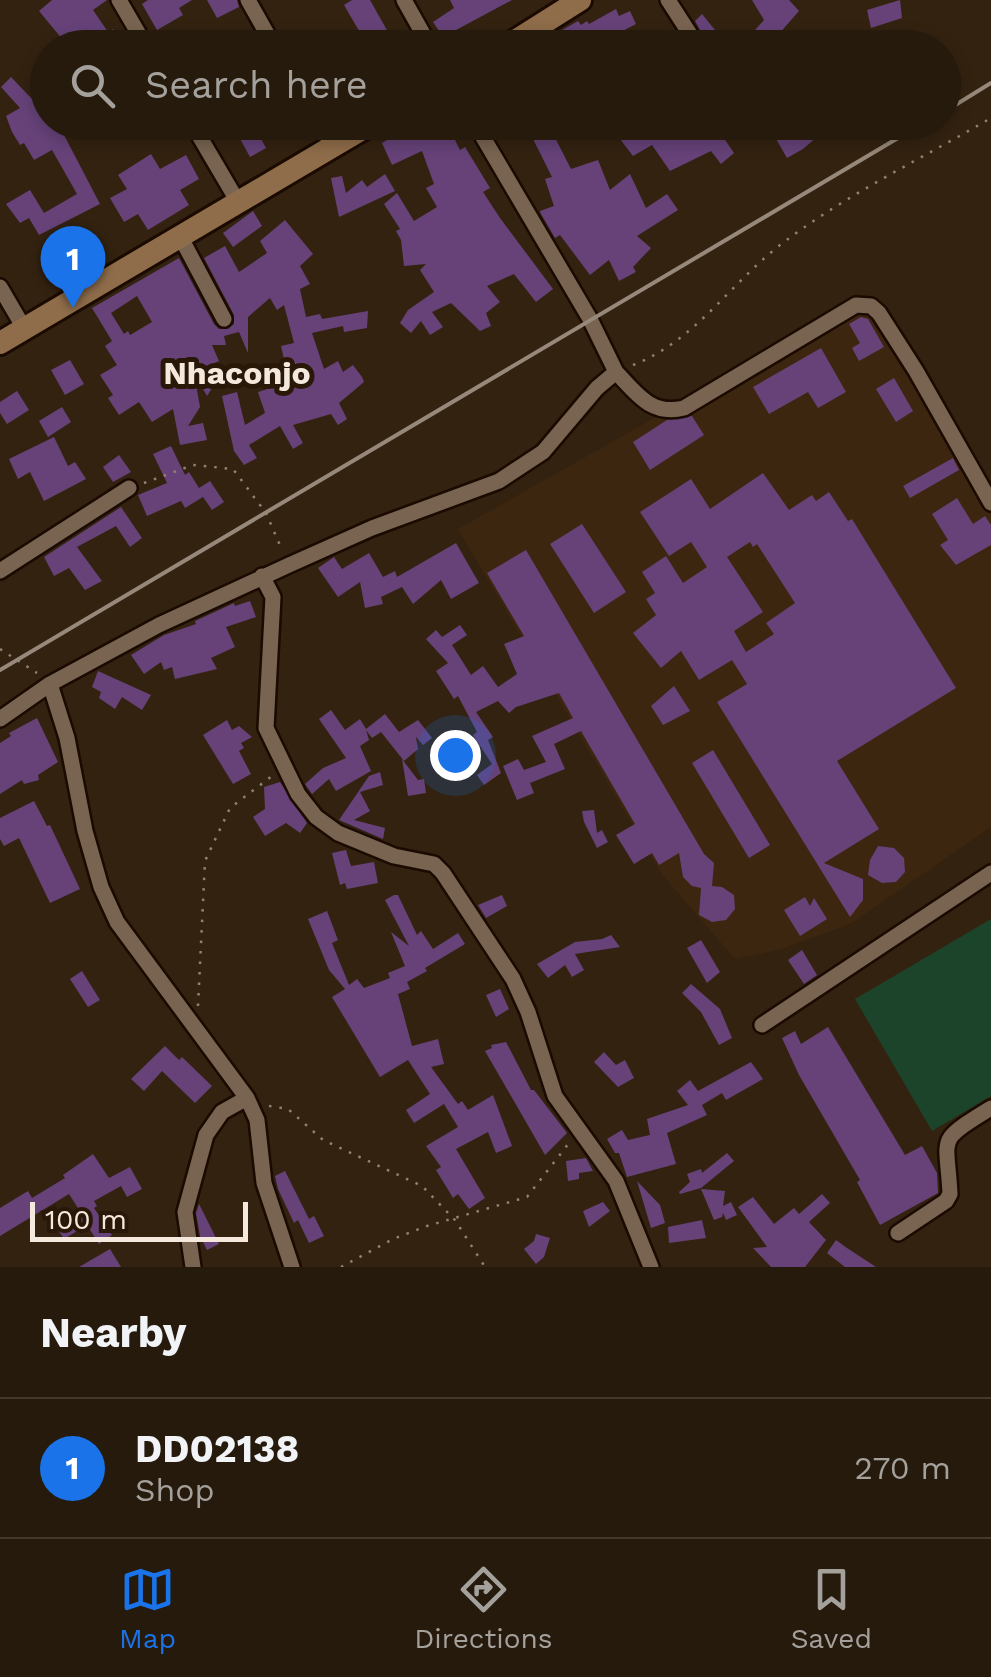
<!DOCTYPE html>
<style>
:root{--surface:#261a0c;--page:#32271a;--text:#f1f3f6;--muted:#a4a19d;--line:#42382d;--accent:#1a73e8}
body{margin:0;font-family:"Work Sans",sans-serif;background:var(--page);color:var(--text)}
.scale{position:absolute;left:30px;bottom:25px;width:218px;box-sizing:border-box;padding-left:10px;border:5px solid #f5e9de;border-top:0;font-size:28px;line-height:35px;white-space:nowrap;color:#f5e9de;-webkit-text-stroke:8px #291807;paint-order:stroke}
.you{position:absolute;left:455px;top:755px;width:35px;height:35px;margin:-25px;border:8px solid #fff;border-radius:50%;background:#1a73e8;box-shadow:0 0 0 15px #1a73e833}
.badge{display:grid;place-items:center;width:65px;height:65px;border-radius:50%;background:var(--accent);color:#fff;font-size:32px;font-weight:700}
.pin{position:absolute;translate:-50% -82px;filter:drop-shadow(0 2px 5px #0008)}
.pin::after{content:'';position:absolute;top:52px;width:35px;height:30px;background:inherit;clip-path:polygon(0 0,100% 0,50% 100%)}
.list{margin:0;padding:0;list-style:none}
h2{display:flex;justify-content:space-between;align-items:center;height:130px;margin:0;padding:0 40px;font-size:42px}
h2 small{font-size:32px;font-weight:400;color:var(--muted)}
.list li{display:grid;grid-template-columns:65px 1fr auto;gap:30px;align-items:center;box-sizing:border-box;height:140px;padding:0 40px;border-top:2px solid var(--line)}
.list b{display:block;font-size:38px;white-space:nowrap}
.list p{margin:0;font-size:32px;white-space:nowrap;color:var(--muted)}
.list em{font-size:32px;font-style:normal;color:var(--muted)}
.icon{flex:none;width:55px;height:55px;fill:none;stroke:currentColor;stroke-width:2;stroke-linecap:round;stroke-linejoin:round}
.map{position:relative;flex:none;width:991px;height:1267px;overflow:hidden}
.search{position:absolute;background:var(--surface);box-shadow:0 5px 15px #0003;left:30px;right:30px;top:30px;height:110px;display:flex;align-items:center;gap:25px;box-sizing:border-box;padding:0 35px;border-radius:55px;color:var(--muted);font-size:38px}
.sheet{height:270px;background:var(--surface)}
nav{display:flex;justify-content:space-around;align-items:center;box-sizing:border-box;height:140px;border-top:2px solid var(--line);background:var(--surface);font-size:28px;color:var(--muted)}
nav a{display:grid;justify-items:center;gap:5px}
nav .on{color:var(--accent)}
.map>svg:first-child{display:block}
</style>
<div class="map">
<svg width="991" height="1267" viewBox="0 0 991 1267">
<rect width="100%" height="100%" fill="#332210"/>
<path fill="#3d260f" d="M 863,300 L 991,513 L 991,827 L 852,923 L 782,949 L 735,959 L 661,873 L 458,529 Z"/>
<path fill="#1b442b" d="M 991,919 L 991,1096 L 932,1131 L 855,999 Z"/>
<path fill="#664279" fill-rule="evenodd" d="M 52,0 L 107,0 L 93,10 L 108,32 L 113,29 L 119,41 L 106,48 L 96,48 L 87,31 L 68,46 L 39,11 Z
M 148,0 L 192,0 L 179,8 L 183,15 L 157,30 L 142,4 Z
M 207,0 L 237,0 L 239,7 L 217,18 Z
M 352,0 L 370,0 L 397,48 L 369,48 L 344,5 Z
M 450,0 L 512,0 L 443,37 L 433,22 L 454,8 Z
M 752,0 L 789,0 L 799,11 L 770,44 L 755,30 L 764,20 Z
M 900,0 L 902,18 L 871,28 L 867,10 Z
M 616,9 L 619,16 L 630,11 L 636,24 L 590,48 L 556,48 L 550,37 L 578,21 L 581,25 L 587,21 L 589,24 Z
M 702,14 L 724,41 L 715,48 L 710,48 L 695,21 Z
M 11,77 L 32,99 L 35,97 L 48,117 L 48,122 L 86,122 L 64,135 L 100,204 L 39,235 L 29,218 L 20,223 L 6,204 L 30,190 L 44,213 L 77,194 L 52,150 L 34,160 L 24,143 L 20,145 L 12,132 L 6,116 L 20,108 L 1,87 Z
M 241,122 L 284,122 L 260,137 L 266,148 L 250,157 L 239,137 L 247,132 Z
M 417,122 L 441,122 L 444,128 L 448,126 L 460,150 L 465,147 L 490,188 L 483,192 L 500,218 L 553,289 L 536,302 L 514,274 L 487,286 L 500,302 L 486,313 L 491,326 L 480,331 L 451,303 L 432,312 L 443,327 L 430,335 L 421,321 L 411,333 L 400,323 L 408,310 L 434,292 L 420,270 L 426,264 L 404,266 L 401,240 L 396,231 L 400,229 L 384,204 L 397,193 L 414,221 L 437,207 L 426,188 L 434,184 L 422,151 L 392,165 L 382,143 Z
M 495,122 L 547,122 L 571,169 L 598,160 L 610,190 L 630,174 L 646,208 L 667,194 L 678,210 L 637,236 L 651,248 L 633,267 L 636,272 L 619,281 L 609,260 L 590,275 L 560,235 L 555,238 L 541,214 L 540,211 L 554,206 L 545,179 L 552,177 L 527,127 L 500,137 Z
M 607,122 L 624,122 L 633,132 L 647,122 L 713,122 L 734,153 L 721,164 L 711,151 L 670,171 L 652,145 L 633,156 Z
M 803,122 L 834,122 L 803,149 L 787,158 L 776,139 Z
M 151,154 L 160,169 L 186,155 L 199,179 L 180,190 L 189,205 L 148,230 L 138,214 L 124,222 L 110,198 L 127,189 L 118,175 Z
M 385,174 L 395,191 L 339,217 L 331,178 L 342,176 L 346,193 L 362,180 L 367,187 Z
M 253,211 L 262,226 L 233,247 L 223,233 Z
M 285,220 L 313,254 L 300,266 L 310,284 L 300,289 L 306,317 L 320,314 L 322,319 L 368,311 L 367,328 L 344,332 L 343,326 L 312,333 L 324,369 L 338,361 L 343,372 L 353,365 L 362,377 L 364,382 L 339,403 L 347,419 L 338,425 L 331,414 L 293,425 L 303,443 L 293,449 L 280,426 L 249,445 L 257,458 L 244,465 L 234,451 L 222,396 L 237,392 L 245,425 L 265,413 L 258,392 L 289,382 L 281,346 L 294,343 L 284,305 L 277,310 L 270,298 L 248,317 L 248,353 L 239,332 L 224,336 L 226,345 L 212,345 L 219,361 L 203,368 L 216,382 L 207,396 L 194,373 L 200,407 L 188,426 L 203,423 L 207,440 L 180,445 L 173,409 L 152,422 L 139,402 L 119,415 L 108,398 L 113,395 L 100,375 L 117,365 L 105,346 L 112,341 L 92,308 L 179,258 L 214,324 L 219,329 L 228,329 L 234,324 L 234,315 L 204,258 L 225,246 L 239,272 L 267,253 L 260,241 ZM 137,296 L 152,322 L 130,335 L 128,331 L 124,334 L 111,313 Z
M 861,317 L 868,319 L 884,347 L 859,361 L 852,348 L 860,343 L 849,324 Z
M 821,348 L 846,392 L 818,408 L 808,392 L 769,414 L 753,387 Z
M 70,360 L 84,384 L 65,395 L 51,370 Z
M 894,378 L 913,411 L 896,422 L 876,389 Z
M 17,391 L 29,410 L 7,424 L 0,413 L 0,402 Z
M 62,407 L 71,422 L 48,437 L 39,421 Z
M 692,416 L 704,435 L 650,470 L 633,442 L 667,420 Z
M 54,437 L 68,466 L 75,462 L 86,479 L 44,501 L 30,472 L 18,479 L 9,459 Z
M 171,446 L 185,475 L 189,472 L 199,488 L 210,481 L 224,502 L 212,510 L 203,497 L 185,508 L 181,501 L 147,516 L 138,495 L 167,483 L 153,454 Z
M 119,455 L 131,472 L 113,482 L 103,467 Z
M 953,458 L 959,470 L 910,498 L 903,486 Z
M 763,473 L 789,510 L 812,495 L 816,501 L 829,492 L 848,521 L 852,519 L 956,688 L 837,761 L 879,829 L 824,863 L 863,879 L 863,900 L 850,917 L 717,702 L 747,684 L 732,660 L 699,680 L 681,651 L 661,668 L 633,633 L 656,615 L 646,599 L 655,593 L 642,572 L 666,556 L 683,583 L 707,567 L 691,542 L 669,556 L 640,512 L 691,479 L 710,509 ZM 750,542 L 753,547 L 757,544 L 795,603 L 766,623 L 774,634 L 746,652 L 734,631 L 763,612 L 727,557 Z
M 957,498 L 973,524 L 985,516 L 991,525 L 991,545 L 956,565 L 940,545 L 948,540 L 932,514 Z
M 121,507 L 142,538 L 130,547 L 116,526 L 77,547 L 102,581 L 85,590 L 69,568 L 54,576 L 44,557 Z
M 582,524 L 626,592 L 594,613 L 550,544 Z
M 456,543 L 479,583 L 451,599 L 441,580 L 413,604 L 402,587 L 381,597 L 383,604 L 365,608 L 360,582 L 338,597 L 318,568 L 334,557 L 342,569 L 369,553 L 383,577 L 395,571 L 397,577 Z
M 526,550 L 704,854 L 714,863 L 712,886 L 722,887 L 734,895 L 735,909 L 726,920 L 712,922 L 699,915 L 701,888 L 692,886 L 683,877 L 679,853 L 659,865 L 652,853 L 634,864 L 616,835 L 635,824 L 581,731 L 554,744 L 565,769 L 530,783 L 534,793 L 517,800 L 503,766 L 518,759 L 524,770 L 546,762 L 532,736 L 573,718 L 559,693 L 516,707 L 509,713 L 498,701 L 476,712 L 493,737 L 488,740 L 501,773 L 484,785 L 477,775 L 492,764 L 473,735 L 477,732 L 458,696 L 454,699 L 436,671 L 448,663 L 426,639 L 436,630 L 442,637 L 460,625 L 467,635 L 452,645 L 471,675 L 483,666 L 498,687 L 517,674 L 504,644 L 524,636 L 487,573 Z
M 250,601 L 256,617 L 226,627 L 235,647 L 211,658 L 217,669 L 175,679 L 172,667 L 164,670 L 161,662 L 144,674 L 131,655 L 164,635 L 196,624 L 195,621 L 234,603 L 235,606 Z
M 98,671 L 151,695 L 142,710 L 122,697 L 115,709 L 99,698 L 101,692 L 92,687 Z
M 674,686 L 690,711 L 663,725 L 651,706 Z
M 331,710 L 345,730 L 360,719 L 366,729 L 385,714 L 399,732 L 418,720 L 432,738 L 423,745 L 416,737 L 418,749 L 404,761 L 381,732 L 372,738 L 366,730 L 369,740 L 360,746 L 371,771 L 336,791 L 329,779 L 312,794 L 305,784 L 323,768 L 346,758 L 319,719 Z
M 37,718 L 58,762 L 38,775 L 39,780 L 24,784 L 22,780 L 0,794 L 0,743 L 11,736 L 9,733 Z
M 227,720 L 232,730 L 239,726 L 252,737 L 241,743 L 244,748 L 239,751 L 251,774 L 233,784 L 203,735 Z
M 713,750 L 770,845 L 749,858 L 692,763 Z
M 402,759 L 418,780 L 424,779 L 426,793 L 408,796 Z
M 380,772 L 383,785 L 360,792 L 370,811 L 354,820 L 385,828 L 383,839 L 339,820 L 369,776 Z
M 280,782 L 307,823 L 300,833 L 286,823 L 265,836 L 253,817 L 265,809 L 264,787 Z
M 34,801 L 47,826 L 50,825 L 80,889 L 50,903 L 19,838 L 4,846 L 0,839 L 0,818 Z
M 594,810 L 597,833 L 602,830 L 608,842 L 597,848 L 584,822 L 582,811 Z
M 878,846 L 894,848 L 904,858 L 905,872 L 896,882 L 882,883 L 868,875 L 870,860 Z
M 346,850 L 351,866 L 374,862 L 378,883 L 347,889 L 345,883 L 340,885 L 332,853 Z
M 394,895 L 398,895 L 417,935 L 421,931 L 433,949 L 458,933 L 465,944 L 425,968 L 427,971 L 407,982 L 410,989 L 398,994 L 412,1046 L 438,1039 L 444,1064 L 431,1067 L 458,1104 L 462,1101 L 468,1110 L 493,1095 L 512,1146 L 496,1153 L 488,1132 L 456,1149 L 485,1198 L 469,1209 L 458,1194 L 453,1198 L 447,1188 L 436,1170 L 441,1167 L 426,1146 L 458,1127 L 444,1104 L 414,1123 L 406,1110 L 430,1094 L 408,1060 L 380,1077 L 332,997 L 345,989 L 329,970 L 308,919 L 327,911 L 338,940 L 332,943 L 349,985 L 357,979 L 364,988 L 390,978 L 388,973 L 405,966 L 391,932 L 409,946 L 385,900 Z
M 502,895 L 507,906 L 486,918 L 478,905 Z
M 805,897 L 810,906 L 814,898 L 827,919 L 800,936 L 784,910 Z
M 611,935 L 620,947 L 575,954 L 584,970 L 572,977 L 565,965 L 548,978 L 537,964 L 575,942 L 602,939 Z
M 701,940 L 720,972 L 707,983 L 687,948 Z
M 802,950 L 817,975 L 804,984 L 788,960 Z
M 82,971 L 100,1000 L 88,1007 L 70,979 Z
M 691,984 L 720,1009 L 732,1038 L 719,1045 L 701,1012 L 682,993 Z
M 500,989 L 509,1009 L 496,1017 L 486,995 Z
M 828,1027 L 905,1155 L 922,1146 L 937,1173 L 938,1193 L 880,1225 L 857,1182 L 860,1180 L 799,1075 L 782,1038 L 795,1031 L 801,1044 Z
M 506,1042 L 531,1090 L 534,1090 L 567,1133 L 545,1155 L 485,1051 L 492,1048 L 491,1045 Z
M 165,1046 L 179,1060 L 182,1057 L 212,1086 L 195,1103 L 162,1071 L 144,1091 L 131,1079 Z
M 604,1052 L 616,1065 L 625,1060 L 634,1078 L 618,1087 L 594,1062 Z
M 751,1062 L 763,1079 L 726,1100 L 722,1093 L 702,1105 L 707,1115 L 667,1133 L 676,1164 L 627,1177 L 619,1153 L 615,1153 L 607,1139 L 622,1130 L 628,1140 L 650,1135 L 647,1119 L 688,1105 L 677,1091 L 690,1080 L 698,1091 Z
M 727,1153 L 734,1161 L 701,1188 L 680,1194 L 679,1192 L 690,1182 L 687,1174 L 701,1169 L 702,1173 Z
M 93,1154 L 109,1178 L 130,1167 L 142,1189 L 127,1197 L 121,1186 L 94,1201 L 97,1206 L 94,1208 L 112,1235 L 99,1244 L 87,1225 L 64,1239 L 57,1228 L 81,1213 L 69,1194 L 0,1236 L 0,1208 L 28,1191 L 32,1198 L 65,1178 L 63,1175 Z
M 586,1158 L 593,1171 L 579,1173 L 579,1179 L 568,1181 L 566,1161 Z
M 285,1171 L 309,1219 L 314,1216 L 324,1236 L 309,1243 L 298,1220 L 294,1223 L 278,1189 L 275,1176 Z
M 637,1181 L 660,1205 L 665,1223 L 651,1228 Z
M 701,1189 L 725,1191 L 723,1206 L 731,1202 L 737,1215 L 726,1220 L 723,1213 L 722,1217 L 714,1220 Z
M 822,1194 L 830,1203 L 809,1222 L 826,1240 L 805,1267 L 771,1267 L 753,1248 L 767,1247 L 738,1207 L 753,1197 L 774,1224 L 794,1208 L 799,1214 Z
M 603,1202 L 610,1211 L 589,1227 L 583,1211 Z
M 199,1204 L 219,1244 L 207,1250 L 200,1236 L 196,1213 Z
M 702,1220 L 706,1238 L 669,1243 L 668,1227 Z
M 536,1234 L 550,1238 L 544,1257 L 536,1264 L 524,1249 L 534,1241 Z
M 836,1240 L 847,1248 L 876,1267 L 845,1267 L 827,1253 Z
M 110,1249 L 121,1267 L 79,1267 Z"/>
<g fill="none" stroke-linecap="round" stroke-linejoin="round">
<defs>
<path id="street" d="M 119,0 L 147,48
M 248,0 L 275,48
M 404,0 L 431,48
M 668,0 L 699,48
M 191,122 L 238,202
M 319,122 L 332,145
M 180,236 L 224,319
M 0,287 L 24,328
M 616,372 C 637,394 651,416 684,408 L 856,305 L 871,306 L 879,313 L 916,371 L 991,503
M 0,571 L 129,488
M 262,576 L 273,597 L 266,728 L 298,794 L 316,817 L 338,833 L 394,856 L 434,864 L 443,873 L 513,979 L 528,1012 L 555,1096 L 616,1181 L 651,1267
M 0,719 L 50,684
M 762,1025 L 991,873
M 898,1233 L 946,1201 L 950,1194 C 947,1134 935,1143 991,1108
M 193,1267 L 185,1212 L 206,1135 L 222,1112 L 247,1098
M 292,1267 L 264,1183 L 257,1120 L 247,1098 L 117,922 L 101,887 L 85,831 L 67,738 L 50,684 L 159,625 L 289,565 L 372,528 L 499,481 L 543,452 L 597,388 L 616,372 L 590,319 L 474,122"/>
<path id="secondary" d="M 504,48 L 580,0
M 0,343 L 374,122"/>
</defs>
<use href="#street" stroke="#1a0a00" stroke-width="20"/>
<use href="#secondary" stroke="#1a0a00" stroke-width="28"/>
<path stroke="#918374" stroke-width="2.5" stroke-dasharray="2.5 8" stroke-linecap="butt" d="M 633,365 C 695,341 729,285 780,245 C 845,195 921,159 991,118
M 144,483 L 193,465 L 233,469 L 266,513 L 282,550
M 0,649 L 37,673
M 198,1006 L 205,861 L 230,808 L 272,776
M 269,1106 L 288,1109 L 323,1140 L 422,1186 L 455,1220 L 485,1267
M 341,1267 L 393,1239 L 427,1226 L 527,1197 L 569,1143"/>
<use href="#street" stroke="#796451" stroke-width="15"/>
<use href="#secondary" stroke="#8f6d4a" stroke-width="22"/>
<path stroke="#96887a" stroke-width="4" d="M 944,112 L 991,83
M 0,670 L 925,122"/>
</g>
<g text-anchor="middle" stroke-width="10" stroke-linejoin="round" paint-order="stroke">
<g font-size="32" font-weight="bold" fill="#f5e9de" stroke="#291807">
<text x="237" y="384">Nhaconjo</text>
</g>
</g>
</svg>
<div class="scale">100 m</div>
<div class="you"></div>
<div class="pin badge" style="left:73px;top:308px">1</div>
<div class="search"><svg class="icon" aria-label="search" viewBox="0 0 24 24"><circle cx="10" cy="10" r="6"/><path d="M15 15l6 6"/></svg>Search here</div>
</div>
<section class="sheet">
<h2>Nearby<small></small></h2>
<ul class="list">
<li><span class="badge">1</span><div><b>DD02138</b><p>Shop</p></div><em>270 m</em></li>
</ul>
</section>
<nav>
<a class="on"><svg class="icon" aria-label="map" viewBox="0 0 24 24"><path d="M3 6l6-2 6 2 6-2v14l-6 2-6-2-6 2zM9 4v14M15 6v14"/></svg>Map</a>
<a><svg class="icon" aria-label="directions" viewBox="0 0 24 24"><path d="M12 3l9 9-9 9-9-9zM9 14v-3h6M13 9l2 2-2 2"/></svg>Directions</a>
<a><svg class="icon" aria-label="saved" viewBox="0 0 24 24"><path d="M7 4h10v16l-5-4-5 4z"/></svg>Saved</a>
</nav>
